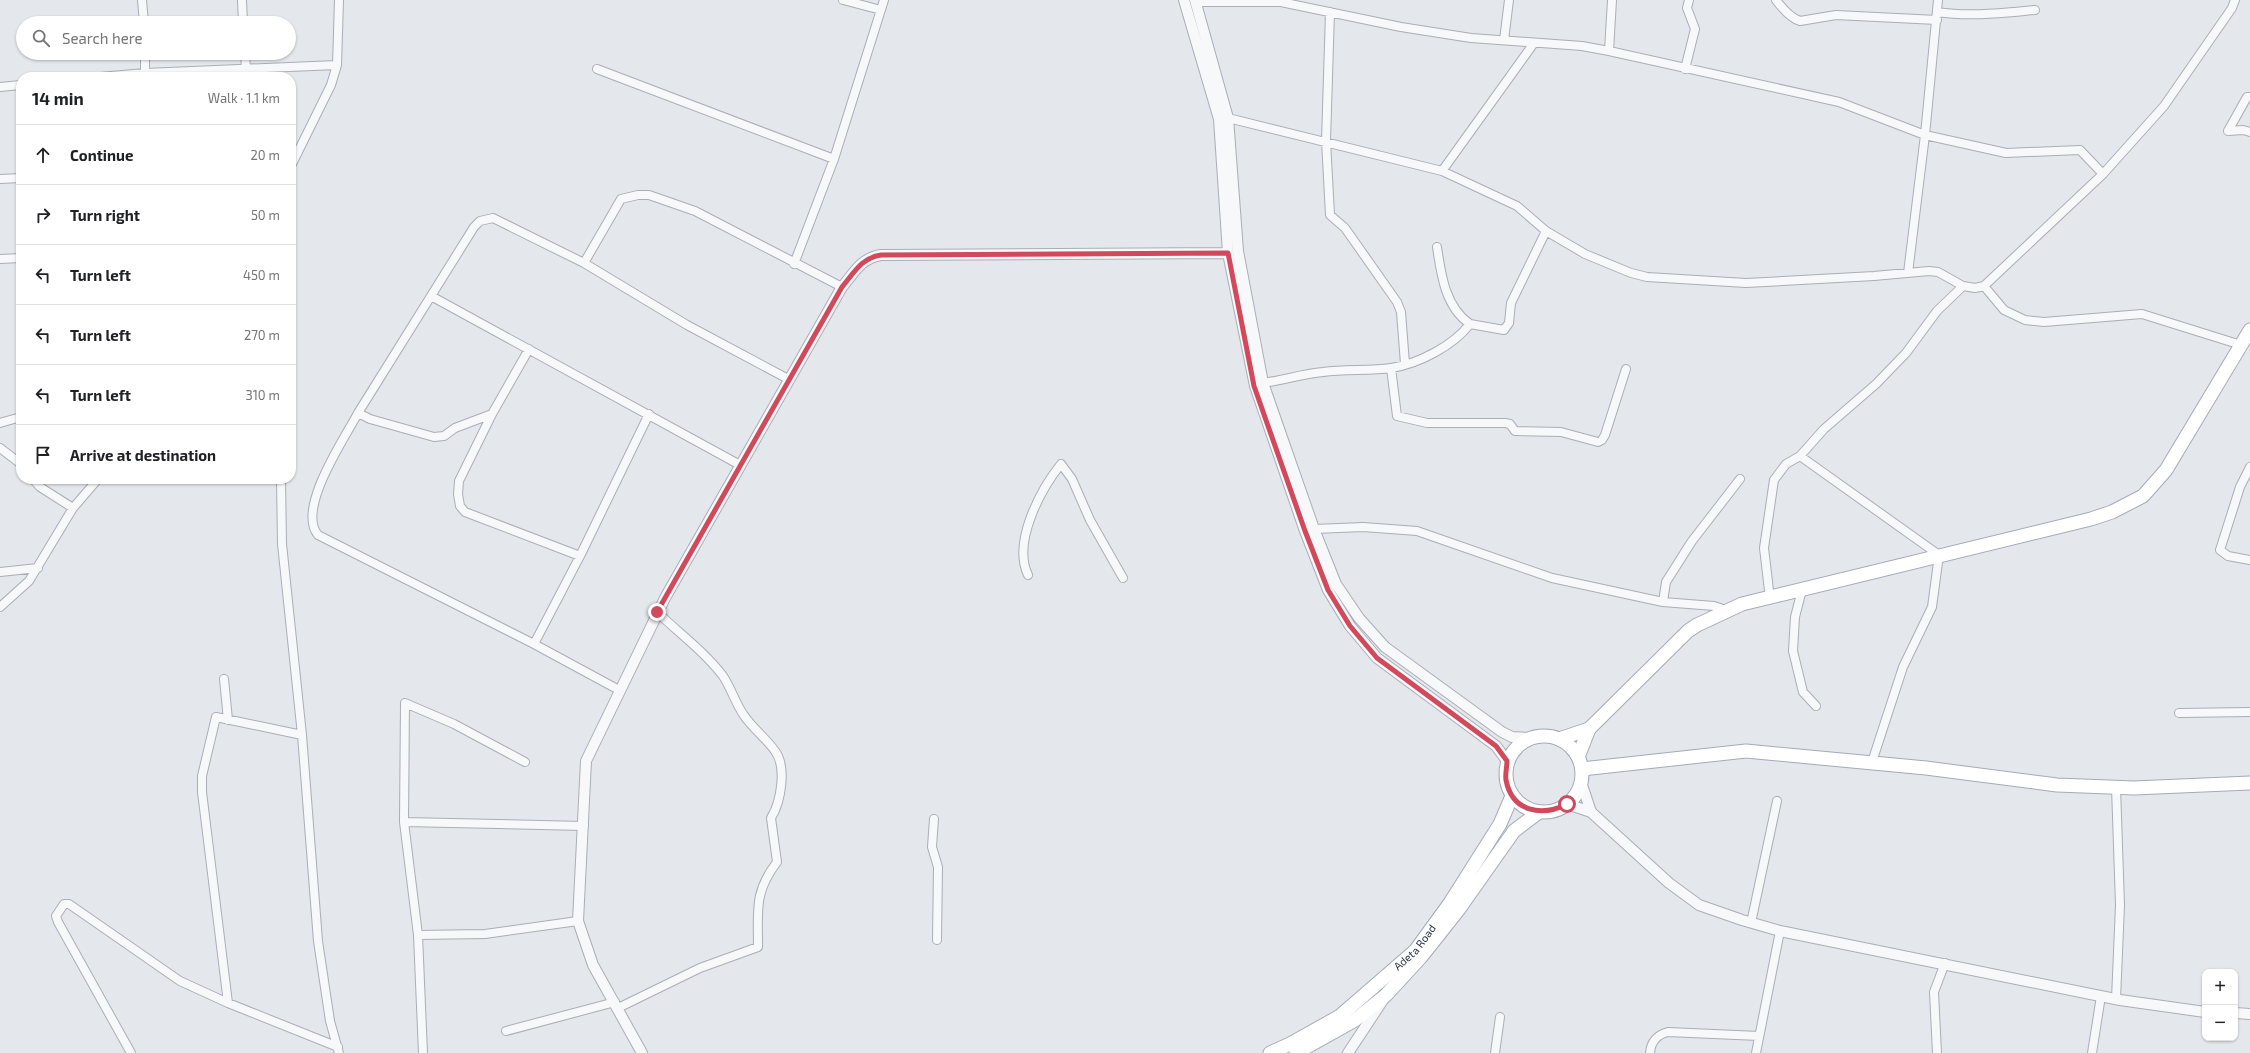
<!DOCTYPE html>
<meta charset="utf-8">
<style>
:root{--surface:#fff;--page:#f6f6f6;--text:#202124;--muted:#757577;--line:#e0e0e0}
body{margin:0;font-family:"Exo 2",sans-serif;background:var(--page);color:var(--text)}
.controls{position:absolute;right:12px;bottom:12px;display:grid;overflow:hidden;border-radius:8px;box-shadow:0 1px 3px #0004}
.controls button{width:36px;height:36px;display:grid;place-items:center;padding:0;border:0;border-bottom:1px solid var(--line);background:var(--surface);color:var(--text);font:20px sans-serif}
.stop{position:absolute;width:12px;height:12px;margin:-9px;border:3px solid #d1495b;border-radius:50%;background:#fff}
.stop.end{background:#d1495b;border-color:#fff;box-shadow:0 1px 4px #0008}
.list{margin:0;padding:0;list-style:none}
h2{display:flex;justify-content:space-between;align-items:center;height:52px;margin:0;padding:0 16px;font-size:17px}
h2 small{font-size:13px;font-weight:400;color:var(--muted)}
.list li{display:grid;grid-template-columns:26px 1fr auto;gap:12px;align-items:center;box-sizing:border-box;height:60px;padding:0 16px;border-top:1px solid var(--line)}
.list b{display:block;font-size:15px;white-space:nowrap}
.list em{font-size:13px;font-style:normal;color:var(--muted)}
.icon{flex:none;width:22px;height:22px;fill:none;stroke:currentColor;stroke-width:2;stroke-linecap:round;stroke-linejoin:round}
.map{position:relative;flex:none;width:2250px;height:1053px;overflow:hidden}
.search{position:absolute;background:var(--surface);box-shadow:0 1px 3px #0004;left:16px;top:16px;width:280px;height:44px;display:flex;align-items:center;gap:10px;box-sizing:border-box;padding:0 14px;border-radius:22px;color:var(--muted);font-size:15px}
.panel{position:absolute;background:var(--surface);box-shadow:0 1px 3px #0004;left:16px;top:72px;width:280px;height:412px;border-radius:16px}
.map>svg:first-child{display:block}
</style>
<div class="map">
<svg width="2250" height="1053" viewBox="0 0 2250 1053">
<rect width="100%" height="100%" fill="#e4e7ec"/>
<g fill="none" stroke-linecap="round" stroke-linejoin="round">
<defs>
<path id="minor" d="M 142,0 L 144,23
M 242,0 L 243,23
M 843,0 L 881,10
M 1776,0 C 1782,8 1791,18 1800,21 L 1836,15 L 1937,20
M 1195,2 L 1281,2 L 1401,27 L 1471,38 L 1582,46 L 1609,51 L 1839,102 L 1925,135 L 2006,153 L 2080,150 L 2103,174
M 1330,12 L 1326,141 L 1330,215 L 1345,228 L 1397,302 L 1401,312 L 1405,364
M 1937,12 C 1970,17 2002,13 2035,10
M 1504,40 L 1509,0
M 1609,51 L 1612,0
M 145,53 L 145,73
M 245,53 L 246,70
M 597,69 L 834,159
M 1685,69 L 1695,29 L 1687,8 L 1689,0
M 100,77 L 145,73 L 337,65
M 0,87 L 21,85
M 1228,118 L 1442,171 L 1517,206 L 1546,231 L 1585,254 L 1631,273 L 1647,277 L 1746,283 L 1874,276 L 1929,271 L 1938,272 L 1963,286
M 2228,131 L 2247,97 L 2250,97
M 2228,131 L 2243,130 L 2250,132
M 291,166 L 331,85 L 337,65 L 339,0
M 1442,171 L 1534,43
M 0,179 L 21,178
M 1437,247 C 1441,274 1445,307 1470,324
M 0,259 L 21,258
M 584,263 L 621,199 L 638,195 L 649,195 L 695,211 L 842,287
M 794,264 L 834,159 L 884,0
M 1908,273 L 1925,135 L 1938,0
M 1984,286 L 2103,174 L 2164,106 L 2232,8 L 2235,0
M 431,296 L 740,465
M 529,349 L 492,414 L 459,481 L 458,494 L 460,506 L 465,512 L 580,556
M 1391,368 L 1397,416 L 1427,423 L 1505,423 L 1510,424 L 1515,431 L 1561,432 L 1598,442 L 1602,440 L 1605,435 L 1626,369
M 1263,383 C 1283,380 1303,374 1323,372 C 1346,369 1369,371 1391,368 C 1418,364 1453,346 1470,324 L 1504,330 L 1509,323 L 1511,303 L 1546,231
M 358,413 L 474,227 L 480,221 L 493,218 L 584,263 L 687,325 L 790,380
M 492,414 L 455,428 L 444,436 L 434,437 L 370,419 L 358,413 C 345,438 296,509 318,535 L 534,644 L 619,690
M 0,423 L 21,417
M 0,448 L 21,464
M 1800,456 L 1939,555 L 1932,607 L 1903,667 L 1872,762
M 2250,467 L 2240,487 L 2220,550 L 2228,556 L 2250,560
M 33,479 L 40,487 L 73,508
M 281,479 L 282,544 L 302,735 L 318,941 L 330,1021 L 339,1053
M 1314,529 L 1363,527 L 1417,531 L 1552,578 L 1663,602 L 1714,606 L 1729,611
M 0,572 L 38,568
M 1028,575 C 1012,542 1041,489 1061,464 L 1072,479 L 1090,520 L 1123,578
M 1802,590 L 1795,617 L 1793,651 L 1803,692 L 1816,706
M 1770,599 L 1764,548 L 1774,480 L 1786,464 L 1800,456 L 1824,429 L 1876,384 L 1906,353 L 1937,311 L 1963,286 L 1975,288 L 1984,286 L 2004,310 L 2025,320 L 2044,322 L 2142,314 L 2241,345
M 1663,602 L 1666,582 L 1692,541 L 1740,479
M 0,607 L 29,581 L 73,508 L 98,479
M 534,644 L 580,556 L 649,414
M 224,679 L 228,720
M 2179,713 L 2250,712
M 2116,787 L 2120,905 L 2116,999
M 934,819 L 932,847 L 938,867 L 937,940
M 404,822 L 584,826
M 1751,923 L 1777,801
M 418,935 L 485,934 L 578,921
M 228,1003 L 202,792 L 202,776 L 216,717 L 302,735
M 618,1008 L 700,968 L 758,947 C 758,910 754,892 777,862 L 771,818 C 781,802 787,767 775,751 C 766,738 752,728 743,714 C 735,702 731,688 723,676 C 705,652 679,633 657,612
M 506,1031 L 615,1002
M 131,1053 L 58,922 L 56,916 L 64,904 L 69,904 L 180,981 L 228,1003 L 338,1047
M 423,1053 L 418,935 L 404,822 L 405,703 L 454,724 L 525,762
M 1495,1053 L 1500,1017
M 1650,1053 C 1651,1041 1657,1035 1668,1032 L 1759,1036
M 1756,1053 L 1780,931
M 1937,1053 L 1934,992 L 1945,963
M 2092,1053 L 2101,996"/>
<path id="tertiary" d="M 1184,0 L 1219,119 L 1228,253 L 1255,386 L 1305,531 L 1328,590 L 1350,626 L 1377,658 L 1496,746 L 1507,761
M 1195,0 L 1228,118 L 1238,251 L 1263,383 L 1314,529 L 1336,584 L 1359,618 L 1385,647 L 1502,732 L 1512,737 L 1530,738
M 1581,782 L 1591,812
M 1567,804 L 1591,812 L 1669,883 L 1699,905 L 1742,920 L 1780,931 L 2120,1000 L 2205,1012
M 2235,1013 L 2250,1014
M 642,1053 L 593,965 L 578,921 L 586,761 L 665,598 L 842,287 C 854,273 861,258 881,255 L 1228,253
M 1348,1053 L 1383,1000"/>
<g id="primary">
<circle cx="1544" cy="774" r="38"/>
<path d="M 1559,739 L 1589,729"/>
<path d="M 1578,757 L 1589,729 L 1688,631 L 1697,625 L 1742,604 L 2091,519 L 2112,512 L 2143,496 L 2166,470 L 2250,330"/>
<path d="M 1582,769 L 1746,751 L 1926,768 L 2057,785 L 2134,788 L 2250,783"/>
<path id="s1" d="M 1270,1053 L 1290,1044 L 1340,1016 L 1415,951 L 1450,903 L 1500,824 L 1512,796"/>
<path d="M 1296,1053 L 1355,1020 L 1386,995 L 1421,957 L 1459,909 L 1514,831 L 1539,812"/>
</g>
</defs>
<use href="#minor" stroke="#a9aeb7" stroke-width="10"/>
<use href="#tertiary" stroke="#a9aeb7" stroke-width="12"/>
<use href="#primary" stroke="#a3abb8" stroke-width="15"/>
<use href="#minor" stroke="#f7f8fa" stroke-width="8"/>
<use href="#tertiary" stroke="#f7f8fa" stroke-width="10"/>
<use href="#primary" stroke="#fff" stroke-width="13"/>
</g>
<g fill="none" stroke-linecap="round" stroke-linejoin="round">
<path stroke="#d1495b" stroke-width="5" d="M 657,612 L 842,287 C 854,273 861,258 881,255 L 1228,253 L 1254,386 L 1305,531 L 1328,590 L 1350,626 L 1377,658 L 1496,746 L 1507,761 C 1507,767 1505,774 1506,780 C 1512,812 1542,817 1567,804"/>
</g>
<g text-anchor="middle" stroke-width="4" stroke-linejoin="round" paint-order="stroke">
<g font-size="11" fill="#2b3445" stroke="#f4f6f9">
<text dy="4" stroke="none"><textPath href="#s1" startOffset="181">Adeta Road</textPath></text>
</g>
</g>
</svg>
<div class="controls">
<button>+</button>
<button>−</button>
</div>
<div class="stop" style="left:1567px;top:804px"></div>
<div class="stop end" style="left:657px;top:612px"></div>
<div class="search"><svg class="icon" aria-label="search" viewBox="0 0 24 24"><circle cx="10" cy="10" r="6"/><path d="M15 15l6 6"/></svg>Search here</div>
<section class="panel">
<h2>14 min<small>Walk · 1.1 km</small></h2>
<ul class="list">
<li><svg class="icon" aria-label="ahead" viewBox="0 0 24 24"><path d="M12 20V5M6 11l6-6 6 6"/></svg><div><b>Continue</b></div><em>20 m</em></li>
<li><svg class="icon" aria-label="right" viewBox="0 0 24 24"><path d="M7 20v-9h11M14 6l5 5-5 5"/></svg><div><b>Turn right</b></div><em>50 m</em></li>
<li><svg class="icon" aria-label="left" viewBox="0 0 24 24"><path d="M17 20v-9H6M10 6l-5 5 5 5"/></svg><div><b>Turn left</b></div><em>450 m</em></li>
<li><svg class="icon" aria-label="left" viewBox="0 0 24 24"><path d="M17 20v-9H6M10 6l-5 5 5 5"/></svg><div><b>Turn left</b></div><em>270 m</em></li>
<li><svg class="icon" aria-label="left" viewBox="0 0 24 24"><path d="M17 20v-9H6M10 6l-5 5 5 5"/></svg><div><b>Turn left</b></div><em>310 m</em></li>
<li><svg class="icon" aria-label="arrive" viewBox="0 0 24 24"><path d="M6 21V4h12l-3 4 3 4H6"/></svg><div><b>Arrive at destination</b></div></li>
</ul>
</section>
</div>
